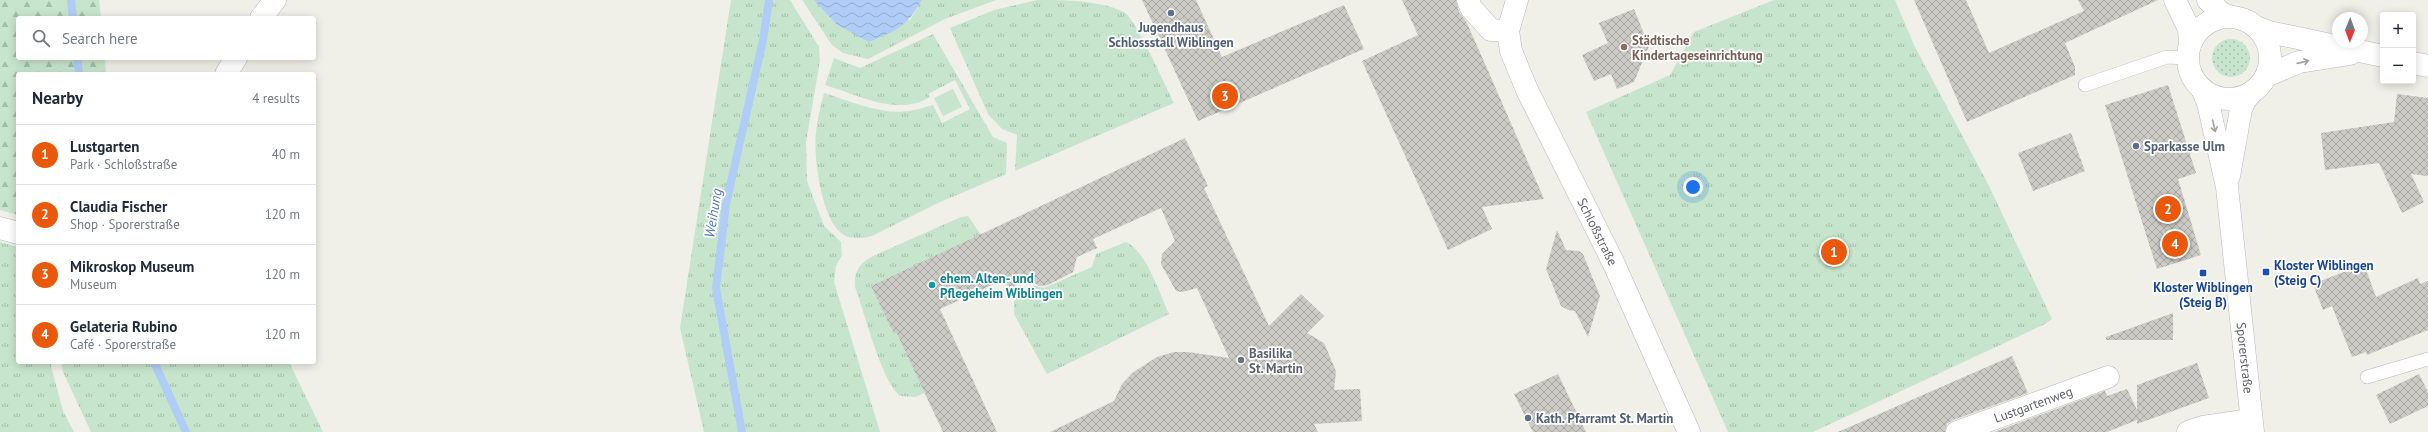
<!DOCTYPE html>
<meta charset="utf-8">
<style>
:root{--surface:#fff;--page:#f2f2f3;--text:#1f2937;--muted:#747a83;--line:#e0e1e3;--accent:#ea580c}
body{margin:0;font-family:"PT Sans",sans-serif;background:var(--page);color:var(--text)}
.controls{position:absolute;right:12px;top:12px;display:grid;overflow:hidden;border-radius:4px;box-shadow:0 2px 10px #0003}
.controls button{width:36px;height:36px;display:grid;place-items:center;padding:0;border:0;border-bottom:1px solid var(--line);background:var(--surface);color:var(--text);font:20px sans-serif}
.compass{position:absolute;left:2332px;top:12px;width:36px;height:36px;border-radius:50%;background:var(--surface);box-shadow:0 2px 10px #0003;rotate:181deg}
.you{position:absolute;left:1693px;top:187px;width:14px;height:14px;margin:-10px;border:3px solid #fff;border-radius:50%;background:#1a73e8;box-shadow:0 0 0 6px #1a73e833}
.badge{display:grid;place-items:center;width:26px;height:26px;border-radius:50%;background:var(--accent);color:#fff;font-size:13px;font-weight:700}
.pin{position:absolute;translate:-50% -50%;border:2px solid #fff;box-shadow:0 1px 4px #0006}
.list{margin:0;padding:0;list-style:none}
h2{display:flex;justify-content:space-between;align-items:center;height:52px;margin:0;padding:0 16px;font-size:17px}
h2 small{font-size:13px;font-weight:400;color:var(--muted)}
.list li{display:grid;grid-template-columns:26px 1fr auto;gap:12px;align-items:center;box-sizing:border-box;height:60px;padding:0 16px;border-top:1px solid var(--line)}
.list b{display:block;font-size:15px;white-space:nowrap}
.list p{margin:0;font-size:13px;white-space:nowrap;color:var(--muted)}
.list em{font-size:13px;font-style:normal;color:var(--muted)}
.icon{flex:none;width:22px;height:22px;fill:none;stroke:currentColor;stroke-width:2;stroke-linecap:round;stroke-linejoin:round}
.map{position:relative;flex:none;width:2428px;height:432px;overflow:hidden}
.search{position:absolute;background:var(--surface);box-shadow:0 2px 10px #0003;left:16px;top:16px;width:300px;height:44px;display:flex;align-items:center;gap:10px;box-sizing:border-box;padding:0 14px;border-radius:4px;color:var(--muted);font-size:15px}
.panel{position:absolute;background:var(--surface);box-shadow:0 2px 10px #0003;left:16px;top:72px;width:300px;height:292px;border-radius:4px}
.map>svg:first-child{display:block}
</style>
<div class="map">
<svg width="2428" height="432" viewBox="0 0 2428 432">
<defs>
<pattern id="grass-tufts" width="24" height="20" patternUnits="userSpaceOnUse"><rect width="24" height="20" fill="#c7e5cc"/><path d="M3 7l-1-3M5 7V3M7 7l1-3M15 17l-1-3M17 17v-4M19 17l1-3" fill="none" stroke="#a5bda9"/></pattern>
<pattern id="forest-firs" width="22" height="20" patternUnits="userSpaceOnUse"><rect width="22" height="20" fill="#c7e5cc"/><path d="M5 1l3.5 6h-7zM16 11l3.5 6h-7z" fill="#a5bda9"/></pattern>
<pattern id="garden-dots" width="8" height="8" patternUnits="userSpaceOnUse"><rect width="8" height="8" fill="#c7e5cc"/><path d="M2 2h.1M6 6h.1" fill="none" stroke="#a5bda9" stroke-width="1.8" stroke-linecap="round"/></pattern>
<pattern id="water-waves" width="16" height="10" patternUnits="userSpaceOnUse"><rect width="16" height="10" fill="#b0cdf8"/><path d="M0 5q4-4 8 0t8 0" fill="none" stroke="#92aacd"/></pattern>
<pattern id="building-cross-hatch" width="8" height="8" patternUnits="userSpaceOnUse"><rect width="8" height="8" fill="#cccac4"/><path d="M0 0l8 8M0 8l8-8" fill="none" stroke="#a9a7a3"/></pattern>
</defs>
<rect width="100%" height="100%" fill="#f0efe8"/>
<path fill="url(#grass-tufts)" d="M 731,0 L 790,0 L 819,47 L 820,61 L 806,142 L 807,181 L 824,226 L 841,242 L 842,255 L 836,266 L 834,282 L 880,432 L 704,432 L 680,328 Z
M 802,0 L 814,0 L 836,24 L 910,20 L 922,0 L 996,0 L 945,19 L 868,59 L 843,53 L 832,45 Z
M 1037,0 C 1064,0 1099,0 1124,12 C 1136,19 1166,87 1174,103 L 1015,171 L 1017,135 L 1002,129 L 988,114 L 950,28 L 994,10 Z
M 1774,0 L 1895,0 L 1914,45 L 1989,186 L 2052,319 L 2043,325 L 1813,432 L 1728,432 L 1586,112 L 1670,75 L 1694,32 Z
M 933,34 L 993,137 L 1007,143 L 1006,174 L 938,203 L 872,236 C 861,239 849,240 840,232 C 821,216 813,155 816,132 C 817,119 821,106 824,93 C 850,101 881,115 909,111 C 916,110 925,107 933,105 L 942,123 L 970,109 L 955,80 L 928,94 L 930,97 C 898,117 858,95 825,85 L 834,58 L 860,68 Z
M 968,216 L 981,235 L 871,286 L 894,333 L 896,332 L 925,393 L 915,397 L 900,396 C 881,381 865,313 855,287 C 854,271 859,264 873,256 L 961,217 Z
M 0,242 L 18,247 L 18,362 L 50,362 L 63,411 L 74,432 L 0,432 Z
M 1126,242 C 1146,251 1160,294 1169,314 L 1047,374 L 1014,314 L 1014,302 L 1021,290 L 1034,286 L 1044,288 L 1092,267 L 1096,254 Z
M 61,362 L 289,362 L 323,432 L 91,432 L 63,372 Z"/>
<path fill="url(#forest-firs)" d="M 0,0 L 99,0 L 101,18 L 18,18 L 18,58 L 105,58 L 106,74 L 18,74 L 18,215 L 0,210 Z"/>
<path fill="url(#garden-dots)" d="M2212 58a19 19 0 1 1 38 0a19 19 0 1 1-38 0Z"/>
<path fill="#c7e5cc" d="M 953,89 L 962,107 L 943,116 L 934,98 Z"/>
<path fill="url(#water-waves)" d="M 814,0 L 922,0 C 906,27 898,30 869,42 L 836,24 Z"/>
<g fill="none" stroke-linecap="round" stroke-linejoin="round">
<path stroke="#b0cdf8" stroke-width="8" d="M 71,0 L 73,18
M 77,58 L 79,74
M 154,362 L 186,432
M 742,432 L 716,288 L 726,204 L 763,40 L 769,0"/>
</g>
<path fill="url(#building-cross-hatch)" d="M 1142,0 L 1196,0 L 1222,57 L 1344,5 L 1364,49 L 1198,121 Z
M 1402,0 L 1456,0 L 1459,12 L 1466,21 L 1486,66 L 1544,199 L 1482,207 L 1492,229 L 1448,250 L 1362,61 L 1418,35 Z
M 1914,0 L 1966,0 L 1989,53 L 2084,11 L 2078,0 L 2158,0 L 2065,43 L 2075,67 L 2075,75 L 1967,122 Z
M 1634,9 L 1649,46 L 1634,82 L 1617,89 L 1611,74 L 1594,81 L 1582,55 L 1608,43 L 1599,23 Z
M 2168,85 L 2196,173 L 2178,179 L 2201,255 L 2157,269 L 2105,105 Z
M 2397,94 L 2428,98 L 2428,176 L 2411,174 L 2424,202 L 2402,213 L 2379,163 L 2325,170 L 2321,133 L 2394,122 Z
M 2071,133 L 2085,171 L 2033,191 L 2018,153 Z
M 1185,138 L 1208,186 L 1204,188 L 1269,326 L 1301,294 L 1324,316 L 1307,333 L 1324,343 L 1336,371 L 1334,390 L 1360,389 L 1362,421 L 1314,424 L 1318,432 L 1050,432 L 1114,401 L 1122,384 L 1132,373 L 1157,357 L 1174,352 L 1188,352 L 1229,358 L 1197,288 L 1182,292 L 1176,291 L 1161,264 L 1162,254 L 1175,241 L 1161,208 L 1093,239 L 1097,248 L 1077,257 L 1073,272 L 1048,285 L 1039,286 L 1029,279 L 1009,289 L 1005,279 L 940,309 L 997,432 L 943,432 L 896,332 L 894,334 L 871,286 Z
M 1557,230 L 1566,250 L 1579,251 L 1583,254 L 1598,291 L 1600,296 L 1588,337 L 1575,311 L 1568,310 L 1561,306 L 1546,269 Z
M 2364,264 L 2376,297 L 2418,278 L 2420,284 L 2428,281 L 2428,330 L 2367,355 L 2366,352 L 2352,357 L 2332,306 L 2323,310 L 2313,284 Z
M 2173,313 L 2173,340 L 2106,340 L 2106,337 Z
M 2012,356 L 2028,393 L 1953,420 L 1947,424 L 1945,432 L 1838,432 Z
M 2197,363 L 2209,398 L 2137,424 L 2137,420 L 2107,432 L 1994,432 L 2105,391 L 2107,396 L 2127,389 L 2137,410 L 2137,385 Z
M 1558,374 L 1586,432 L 1533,432 L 1514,394 Z
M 2419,374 L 2428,392 L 2428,406 L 2390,424 L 2376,395 Z"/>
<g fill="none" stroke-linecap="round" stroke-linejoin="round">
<defs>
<path id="service" d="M 2085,85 L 2167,57 L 2188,58
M 2367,377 L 2428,359"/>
<g id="minor">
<path d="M 1468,0 L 1471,8 L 1491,30 L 1508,31"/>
<path id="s1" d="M 1517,0 L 1508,31 L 1511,51 L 1527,90 L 1613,262 L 1689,432"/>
<path d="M 261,18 L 275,0"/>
<path d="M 226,74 L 236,58"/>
<path d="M 0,228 L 18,233"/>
<path id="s2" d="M 1957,432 L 2108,377"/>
<path d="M 2188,432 L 2203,427 L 2251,420"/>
</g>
<g id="secondary">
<path d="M 2175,0 L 2189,29 L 2190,45"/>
<path d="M 2208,0 L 2221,13 L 2232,17"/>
<circle cx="2229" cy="58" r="41"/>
<path d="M 2256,27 L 2269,32 L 2383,56"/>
<path d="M 2413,63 L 2428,66"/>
<path d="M 2266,76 L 2299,62 L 2350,54"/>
<path id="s3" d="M 2202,89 L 2208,103 L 2227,187 L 2253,432"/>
<path d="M 2229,176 L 2241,109 L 2245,100 L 2253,91"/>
</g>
</defs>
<use href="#service" stroke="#b5b6bb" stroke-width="14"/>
<use href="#minor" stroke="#b5b6bb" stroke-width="23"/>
<use href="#secondary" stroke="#b6b8be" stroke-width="23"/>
<use href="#service" stroke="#fff" stroke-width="13"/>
<use href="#minor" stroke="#fff" stroke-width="22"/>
<use href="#secondary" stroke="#fff" stroke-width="22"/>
</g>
<defs><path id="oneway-shaft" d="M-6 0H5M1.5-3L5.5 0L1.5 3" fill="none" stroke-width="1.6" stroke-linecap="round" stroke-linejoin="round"/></defs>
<g stroke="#9fa0a4">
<use href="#oneway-shaft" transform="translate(2303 62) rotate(-13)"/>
<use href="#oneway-shaft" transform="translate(2214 126) rotate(77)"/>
</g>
<g fill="#5c6f8a" stroke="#fff" stroke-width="1.5">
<circle cx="1171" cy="13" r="4"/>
<circle cx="2136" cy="146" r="4"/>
<circle cx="1528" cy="418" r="4"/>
</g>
<circle fill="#8d6e63" stroke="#fff" stroke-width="1.5" cx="1624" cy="47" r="4"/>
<g fill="#1a4fb4" stroke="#fff" stroke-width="1.5">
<rect x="2262" y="268" width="8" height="8" rx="2"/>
<rect x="2199" y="269" width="8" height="8" rx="2"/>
</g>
<circle fill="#0f9aa8" stroke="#fff" stroke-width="1.5" cx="932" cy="285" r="4"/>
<circle fill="#6b7280" stroke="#fff" stroke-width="1.5" cx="1241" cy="360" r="4"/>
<g text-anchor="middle" stroke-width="3.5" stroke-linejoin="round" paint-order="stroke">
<g font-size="13" font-weight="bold" fill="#4e5e75" stroke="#fff" text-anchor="start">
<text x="1171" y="32" text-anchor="middle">Jugendhaus<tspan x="1171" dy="15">Schlossstall Wiblingen</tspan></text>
<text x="2144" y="151">Sparkasse Ulm</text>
<text x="1536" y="423">Kath. Pfarramt St. Martin</text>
</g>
<g font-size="13" font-weight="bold" fill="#785e54" stroke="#fff" text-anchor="start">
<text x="1632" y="45">Städtische<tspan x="1632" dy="15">Kindertageseinrichtung</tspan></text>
</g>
<g font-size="13" fill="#5f6167" stroke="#fff">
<text dy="5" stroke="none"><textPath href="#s1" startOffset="253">Schloßstraße</textPath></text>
<text dy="5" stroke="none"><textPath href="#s3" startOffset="273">Sporerstraße</textPath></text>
<text dy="5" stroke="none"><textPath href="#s2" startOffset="81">Lustgartenweg</textPath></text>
</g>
<g font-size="13" font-weight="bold" fill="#164399" stroke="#fff" text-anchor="start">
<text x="2274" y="270">Kloster Wiblingen<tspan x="2274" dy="15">(Steig C)</tspan></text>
<text x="2203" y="292" text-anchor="middle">Kloster Wiblingen<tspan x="2203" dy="15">(Steig B)</tspan></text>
</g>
<g font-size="13" font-weight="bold" fill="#0d838f" stroke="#fff" text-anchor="start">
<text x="940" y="283">ehem. Alten- und<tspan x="940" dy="15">Pflegeheim Wiblingen</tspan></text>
</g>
<g font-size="13" font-weight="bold" fill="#5b616d" stroke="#fff" text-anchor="start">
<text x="1249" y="358">Basilika<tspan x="1249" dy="15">St. Martin</tspan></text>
</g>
<g font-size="14" font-style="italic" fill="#5375bb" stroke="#fff">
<text transform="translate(713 213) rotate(-81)" y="5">Weihung</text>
</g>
</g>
</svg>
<div class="controls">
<button>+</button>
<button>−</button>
</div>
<svg class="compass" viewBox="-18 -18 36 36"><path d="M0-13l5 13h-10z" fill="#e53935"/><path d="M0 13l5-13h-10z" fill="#747a83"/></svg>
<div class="you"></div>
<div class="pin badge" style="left:1834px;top:252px">1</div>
<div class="pin badge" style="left:2168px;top:209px">2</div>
<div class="pin badge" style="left:1225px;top:96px">3</div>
<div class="pin badge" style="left:2175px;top:244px">4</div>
<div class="search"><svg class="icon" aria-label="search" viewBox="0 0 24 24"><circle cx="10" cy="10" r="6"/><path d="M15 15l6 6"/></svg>Search here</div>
<section class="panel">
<h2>Nearby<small>4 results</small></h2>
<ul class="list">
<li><span class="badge">1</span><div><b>Lustgarten</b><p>Park · Schloßstraße</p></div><em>40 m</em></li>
<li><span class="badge">2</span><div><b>Claudia Fischer</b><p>Shop · Sporerstraße</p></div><em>120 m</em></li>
<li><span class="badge">3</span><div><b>Mikroskop Museum</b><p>Museum</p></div><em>120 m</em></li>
<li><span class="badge">4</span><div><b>Gelateria Rubino</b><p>Café · Sporerstraße</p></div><em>120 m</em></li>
</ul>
</section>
</div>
